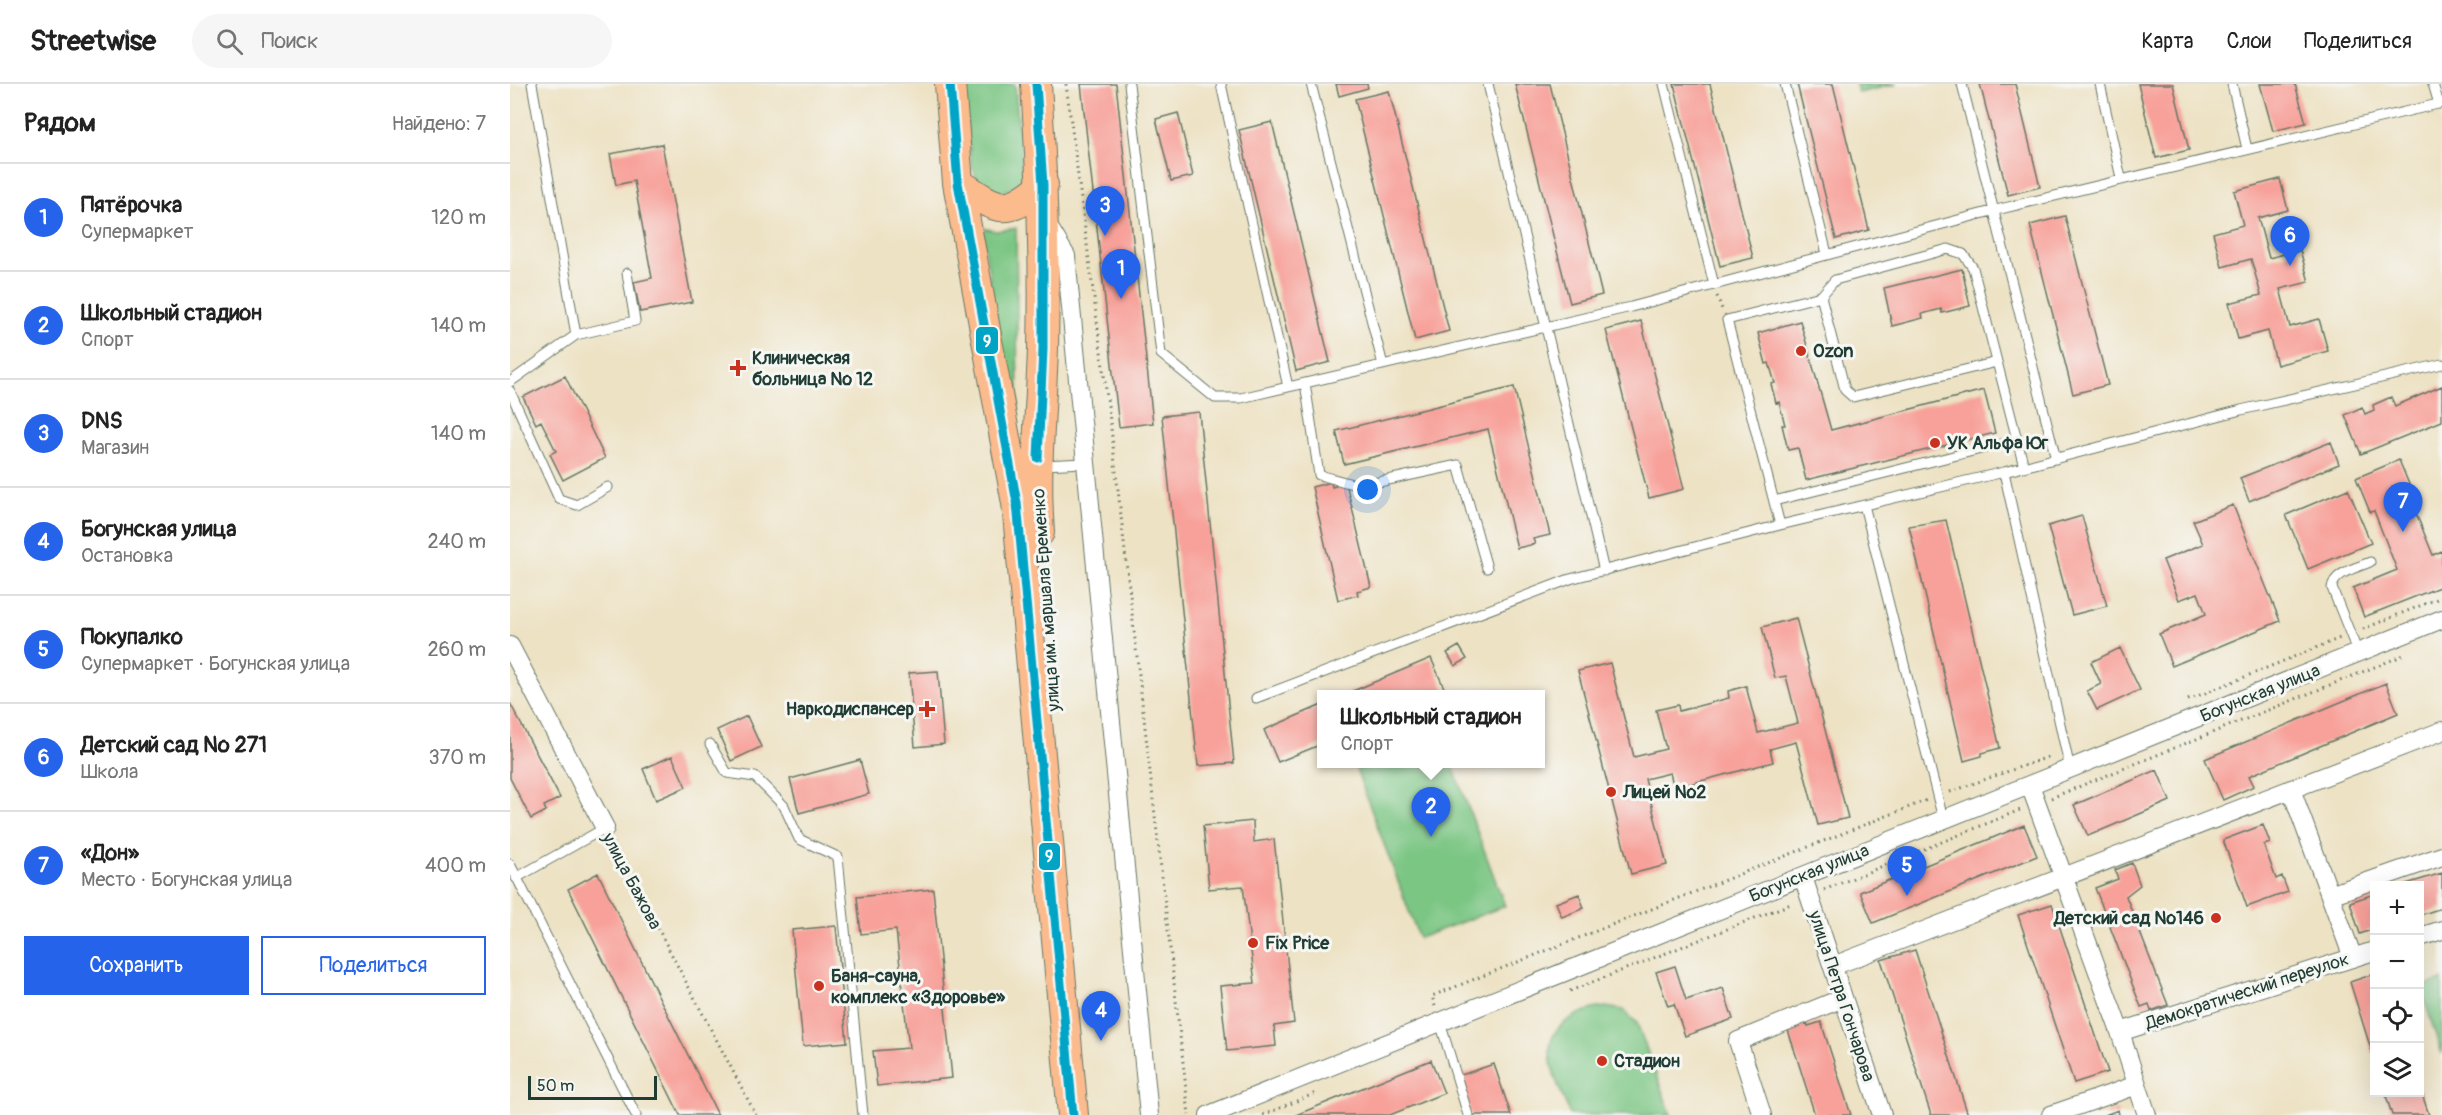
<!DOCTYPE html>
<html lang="ru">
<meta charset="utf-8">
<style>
:root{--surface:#fff;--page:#f6f6f6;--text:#222;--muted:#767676;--line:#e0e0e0;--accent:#2563eb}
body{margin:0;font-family:Pangolin,sans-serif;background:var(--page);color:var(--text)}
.controls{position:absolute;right:18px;bottom:18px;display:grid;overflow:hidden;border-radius:0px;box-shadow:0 6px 24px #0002}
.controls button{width:54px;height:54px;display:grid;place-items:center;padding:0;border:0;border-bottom:2px solid var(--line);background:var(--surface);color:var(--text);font:30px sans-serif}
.scale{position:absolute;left:18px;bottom:15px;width:129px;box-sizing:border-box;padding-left:6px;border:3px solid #1f3d34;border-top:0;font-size:16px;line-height:21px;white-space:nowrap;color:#1f3d34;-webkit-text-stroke:4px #f6f6f2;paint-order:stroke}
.you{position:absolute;left:858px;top:406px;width:21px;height:21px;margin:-15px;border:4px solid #fff;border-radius:50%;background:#1a73e8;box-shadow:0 0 0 9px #1a73e833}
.badge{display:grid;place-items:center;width:39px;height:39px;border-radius:50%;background:var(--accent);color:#fff;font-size:20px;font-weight:700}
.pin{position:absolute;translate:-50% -50px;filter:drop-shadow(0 2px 3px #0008)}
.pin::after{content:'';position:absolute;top:32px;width:21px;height:18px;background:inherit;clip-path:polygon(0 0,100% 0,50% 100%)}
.popup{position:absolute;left:807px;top:606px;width:228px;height:78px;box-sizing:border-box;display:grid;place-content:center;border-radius:0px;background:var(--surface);filter:drop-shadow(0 2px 4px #0005);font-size:20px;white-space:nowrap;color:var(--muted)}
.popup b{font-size:22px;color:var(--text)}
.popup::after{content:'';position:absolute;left:50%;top:100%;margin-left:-12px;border:12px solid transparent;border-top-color:var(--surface)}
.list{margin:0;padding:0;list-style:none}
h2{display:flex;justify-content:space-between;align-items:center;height:78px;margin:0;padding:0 24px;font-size:26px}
h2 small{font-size:20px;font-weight:400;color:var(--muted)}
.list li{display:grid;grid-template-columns:39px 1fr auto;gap:18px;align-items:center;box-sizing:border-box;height:108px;padding:0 24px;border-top:2px solid var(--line)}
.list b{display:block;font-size:22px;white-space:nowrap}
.list p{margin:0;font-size:20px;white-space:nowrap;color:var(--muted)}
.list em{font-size:20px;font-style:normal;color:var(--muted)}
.actions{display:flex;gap:12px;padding:18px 24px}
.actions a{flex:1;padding:14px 0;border:2px solid var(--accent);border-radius:0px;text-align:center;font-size:21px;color:var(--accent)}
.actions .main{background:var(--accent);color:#fff}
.icon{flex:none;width:33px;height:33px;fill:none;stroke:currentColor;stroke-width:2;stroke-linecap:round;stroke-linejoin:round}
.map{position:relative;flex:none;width:1932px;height:1031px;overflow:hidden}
header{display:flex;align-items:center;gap:36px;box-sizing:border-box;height:84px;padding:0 30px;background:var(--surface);border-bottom:2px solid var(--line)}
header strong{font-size:28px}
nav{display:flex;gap:33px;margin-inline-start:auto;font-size:21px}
.search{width:420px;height:54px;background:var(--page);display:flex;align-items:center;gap:15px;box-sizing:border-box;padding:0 21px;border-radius:33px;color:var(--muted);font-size:22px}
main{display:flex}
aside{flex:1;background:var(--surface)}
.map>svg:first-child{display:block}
</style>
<header>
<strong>Streetwise</strong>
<div class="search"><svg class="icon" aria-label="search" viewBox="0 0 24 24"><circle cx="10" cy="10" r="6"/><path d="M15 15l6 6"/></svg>Поиск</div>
<nav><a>Карта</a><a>Слои</a><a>Поделиться</a></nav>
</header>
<main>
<aside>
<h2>Рядом<small>Найдено: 7</small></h2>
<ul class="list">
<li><span class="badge">1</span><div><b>Пятёрочка</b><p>Супермаркет</p></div><em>120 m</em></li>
<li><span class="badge">2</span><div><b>Школьный стадион</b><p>Спорт</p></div><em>140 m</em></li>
<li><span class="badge">3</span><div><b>DNS</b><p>Магазин</p></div><em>140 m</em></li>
<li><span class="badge">4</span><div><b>Богунская улица</b><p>Остановка</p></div><em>240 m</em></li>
<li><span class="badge">5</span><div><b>Покупалко</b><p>Супермаркет · Богунская улица</p></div><em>260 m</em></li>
<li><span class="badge">6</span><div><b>Детский сад № 271</b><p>Школа</p></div><em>370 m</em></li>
<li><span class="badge">7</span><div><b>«Дон»</b><p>Место · Богунская улица</p></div><em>400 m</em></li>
</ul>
<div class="actions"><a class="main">Сохранить</a><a>Поделиться</a></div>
</aside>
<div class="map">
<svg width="1932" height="1031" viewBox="0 0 1932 1031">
<rect width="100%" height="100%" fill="#f6f6f2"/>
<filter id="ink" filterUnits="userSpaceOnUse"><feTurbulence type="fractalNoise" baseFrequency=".0167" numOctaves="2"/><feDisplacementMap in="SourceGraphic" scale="12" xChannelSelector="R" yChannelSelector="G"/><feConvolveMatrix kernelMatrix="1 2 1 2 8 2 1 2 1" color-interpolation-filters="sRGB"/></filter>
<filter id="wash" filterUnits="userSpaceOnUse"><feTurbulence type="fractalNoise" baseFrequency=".008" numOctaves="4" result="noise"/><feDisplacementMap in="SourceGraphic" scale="24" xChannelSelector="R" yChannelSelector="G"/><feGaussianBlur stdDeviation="1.35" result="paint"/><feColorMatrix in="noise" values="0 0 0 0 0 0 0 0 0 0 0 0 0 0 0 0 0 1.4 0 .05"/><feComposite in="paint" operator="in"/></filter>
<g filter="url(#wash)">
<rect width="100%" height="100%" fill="#ede2c4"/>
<path fill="#7cc684" stroke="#4e825c" stroke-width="1.5" d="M 453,0 L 505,0 L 513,94 L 503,104 L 489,109 L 467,95 L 461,80 Z
M 1346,0 L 1387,0 L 1348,9 Z
M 472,144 L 486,147 L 506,144 L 508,323 L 499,322 Z
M 861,680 L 942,680 L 995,822 L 909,854 L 846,685 Z
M 1932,896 L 1932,970 L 1910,903 Z
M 1096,923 L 1113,926 L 1127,939 L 1161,1031 L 1060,1031 C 1053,1012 1041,989 1040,969 C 1038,940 1072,925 1096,923 Z"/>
<g id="blocks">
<path fill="#f7a19a" d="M 571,0 L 606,0 L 643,339 L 609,343 Z
M 826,0 L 857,0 L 858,4 L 829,12 Z
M 1005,0 L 1040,0 L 1092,211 L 1060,219 Z
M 1164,0 L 1200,0 L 1243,174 L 1210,182 Z
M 1287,0 L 1323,0 L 1359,146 L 1326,155 Z
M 1470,0 L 1505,0 L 1530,103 L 1498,111 Z
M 1628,0 L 1663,0 L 1679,66 L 1646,74 Z
M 1750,0 L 1785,0 L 1796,39 L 1763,47 Z
M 879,7 L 939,247 L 905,256 L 845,15 Z
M 668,29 L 683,92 L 661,97 L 646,35 Z
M 762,38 L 820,278 L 786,287 L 729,46 Z
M 152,60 L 182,218 L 130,228 L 124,198 L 142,194 L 124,97 L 106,101 L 100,70 Z
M 1770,95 L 1778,126 L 1748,134 L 1759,174 L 1790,166 L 1799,198 L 1770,205 L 1780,243 L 1809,235 L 1818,267 L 1767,281 L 1758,247 L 1728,255 L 1719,219 L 1751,211 L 1741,175 L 1712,183 L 1703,149 L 1733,141 L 1724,107 Z
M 1555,132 L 1598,301 L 1563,310 L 1520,141 Z
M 1452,185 L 1460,222 L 1432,229 L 1431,225 L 1412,230 L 1413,234 L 1382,242 L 1374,204 Z
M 1131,237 L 1174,405 L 1139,414 L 1096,246 Z
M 1290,237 L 1321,346 L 1474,306 L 1485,349 L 1296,396 L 1288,364 L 1278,366 L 1272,341 L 1275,341 L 1269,318 L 1266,319 L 1261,300 L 1265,299 L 1259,279 L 1256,280 L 1248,249 Z
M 55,292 L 95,374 L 53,396 L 40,370 L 46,367 L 31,337 L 26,340 L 13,313 Z
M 1932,302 L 1932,337 L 1851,370 L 1835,331 L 1852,323 L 1855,330 L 1864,326 L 1863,321 L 1881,313 L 1885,322 Z
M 1004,303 L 1040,451 L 1023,455 L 1025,460 L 1007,464 L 978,345 L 834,380 L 826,347 Z
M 689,328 L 724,679 L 688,682 L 652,332 Z
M 1821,358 L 1829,380 L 1739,417 L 1730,394 Z
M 1889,376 L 1903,410 L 1899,412 L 1923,471 L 1932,467 L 1932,502 L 1854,533 L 1843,504 L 1887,486 L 1864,427 L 1860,428 L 1846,394 Z
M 821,398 L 822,403 L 836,399 L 861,503 L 847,507 L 848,511 L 828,516 L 802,403 Z
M 1838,405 L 1861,459 L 1798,485 L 1776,431 Z
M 1723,421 L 1770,537 L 1662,582 L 1649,550 L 1696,530 L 1688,509 L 1669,516 L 1653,476 L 1693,460 L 1683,437 Z
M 1572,432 L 1597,522 L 1562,531 L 1538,442 Z
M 1436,436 L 1490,664 L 1472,669 L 1472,672 L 1454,677 L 1399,442 Z
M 1286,534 L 1338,734 L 1308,741 L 1286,658 L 1260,665 L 1263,678 L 1164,704 L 1160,689 L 1135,695 L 1157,781 L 1121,790 L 1068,587 L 1100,579 L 1124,673 L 1156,665 L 1146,626 L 1168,621 L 1169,627 L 1219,614 L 1218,607 L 1236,602 L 1248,649 L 1288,639 L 1276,592 L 1265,594 L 1252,543 Z
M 949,562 L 957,575 L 945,582 L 937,569 Z
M 1610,564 L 1630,606 L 1587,626 L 1577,607 L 1591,600 L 1581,578 Z
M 921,574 L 935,606 L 925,610 L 836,610 Z
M 428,587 L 434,660 L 405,663 L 399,589 Z
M 1876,599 L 1888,629 L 1739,692 L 1744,702 L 1713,716 L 1695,675 Z
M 0,619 L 50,714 L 34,722 L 36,727 L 21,735 L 0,694 Z
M 812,621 L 812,660 L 768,678 L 754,646 Z
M 237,632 L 251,663 L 221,677 L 207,646 Z
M 162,672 L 176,703 L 146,716 L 133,685 Z
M 350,676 L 359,710 L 289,729 L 280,695 Z
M 1647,686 L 1660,717 L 1578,752 L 1564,721 Z
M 743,737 L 744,758 L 764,755 L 784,939 L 764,942 L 766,962 L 717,967 L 710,902 L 745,899 L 733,802 L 699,805 L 693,742 Z
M 1514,741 L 1527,772 L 1363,839 L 1350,808 Z
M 1753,741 L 1760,759 L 1754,761 L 1766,795 L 1772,792 L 1778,808 L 1737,823 L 1713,756 Z
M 1622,779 L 1630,801 L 1616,812 L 1658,921 L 1641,927 L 1639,920 L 1631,923 L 1585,804 L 1608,795 L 1605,786 Z
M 88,789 L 146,907 L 208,1031 L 170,1031 L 58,805 Z
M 1932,789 L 1932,824 L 1910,831 L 1910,802 L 1893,801 Z
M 423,805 L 442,994 L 367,1002 L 363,967 L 399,964 L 386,846 L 351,850 L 347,813 Z
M 1069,810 L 1074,824 L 1052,833 L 1046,819 Z
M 1864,810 L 1864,845 L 1850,850 L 1840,818 Z
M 1542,820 L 1598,988 L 1564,999 L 1508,831 Z
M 326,842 L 337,958 L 293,962 L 282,846 Z
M 1405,866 L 1458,1031 L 1421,1031 L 1371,876 Z
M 1165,882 L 1176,916 L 1213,904 L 1223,935 L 1175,952 L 1164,920 L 1158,922 L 1146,888 Z
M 1864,890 L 1864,975 L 1840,898 Z
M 1311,938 L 1341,1031 L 1305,1031 L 1278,946 L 1297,939 L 1298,942 Z
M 921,976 L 934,1009 L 880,1031 L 786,1031 Z
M 984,980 L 1001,1031 L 961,1031 L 948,992 Z
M 1910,1004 L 1919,1031 L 1882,1031 L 1875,1008 L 1910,1008 Z
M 1608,1026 L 1609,1031 L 1595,1031 Z"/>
</g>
</g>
<g filter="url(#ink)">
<use href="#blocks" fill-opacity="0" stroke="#677766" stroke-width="1.5"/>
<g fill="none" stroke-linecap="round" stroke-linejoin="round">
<defs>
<path id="service" d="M 22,0 L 66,251 L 125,237 L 117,189
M 619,0 L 651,270 L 705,314 L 731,314 L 1121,223 L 1482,127 L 1932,19
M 711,0 L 778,303
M 801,0 L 873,281
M 978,0 L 1094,487
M 1154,0 L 1204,201
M 1275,0 L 1317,170
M 1452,0 L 1546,375
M 1590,0 L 1611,94
M 1722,0 L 1737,65
M 1923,0 L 1929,20
M 1311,212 L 1335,306 L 1343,313 L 1487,278
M 0,298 L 66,251
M 795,299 L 809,391 L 850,402 L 948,381 L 977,484
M 0,307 L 49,415 L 67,421 L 98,403
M 533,381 L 575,379
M 1494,388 L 1560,685
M 1264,417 L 1507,356
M 1354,421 L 1433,735
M 1270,441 L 1217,236 L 1311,212 L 1325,196 L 1438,165 L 1453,170 L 1463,184 L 1514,383
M 1848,569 L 1822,504 C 1824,488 1847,484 1860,478
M 746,614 L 1060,495 L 1270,441 L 1494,388 L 1731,326 L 1932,280
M 200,660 L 217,689 L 245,693 L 274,722 L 289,755 L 328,773 L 353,1031
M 0,780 L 126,1031
M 6,794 L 95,744
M 930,938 L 958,1031"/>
<path id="minor" d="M 536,139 L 556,172 L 639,1031
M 0,562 L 95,744
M 1520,701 L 1610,948 L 1637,1031
M 1781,705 L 1843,874
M 1293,793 L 1372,1031
M 1820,811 L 1932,772
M 1910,853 L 1932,846
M 1323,882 L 1932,647
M 1610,948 L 1864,867
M 699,1031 L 1932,535
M 1252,1031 L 1228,957 L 1333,914
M 1541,1031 L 1627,1001"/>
<path id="trunk" d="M 440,0 L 448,99 L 507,419 L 563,1031
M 526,0 C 532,88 535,177 533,265 C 531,326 524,387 529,448
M 448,99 C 486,125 496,134 533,101"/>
</defs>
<use href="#service" stroke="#677766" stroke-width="11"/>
<use href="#minor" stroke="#677766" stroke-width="20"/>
<use href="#trunk" stroke="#677766" stroke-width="32"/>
<path stroke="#677766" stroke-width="3" stroke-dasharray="1.5 4.5" stroke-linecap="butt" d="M 556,0 L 601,344 L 679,1031
M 1207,212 L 1212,225
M 1853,545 L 1932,513
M 1678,616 L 1830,554
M 1440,708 L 1541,672
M 1541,714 L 1894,571
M 103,759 L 246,1031
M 1314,806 L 1510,726
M 1060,907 L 1283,819
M 925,922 L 922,912 L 1417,716
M 753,1031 L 806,1009"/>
<use href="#service" stroke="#fff" stroke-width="9"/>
<use href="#minor" stroke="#fff" stroke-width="18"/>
<use href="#trunk" stroke="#fbbb8d" stroke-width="30"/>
<defs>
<path id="bus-1" d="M 440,0 L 448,99 L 507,419 L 563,1031
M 526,0 L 533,101 L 533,265 L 528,374"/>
</defs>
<use href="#bus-1" stroke="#f6f6f2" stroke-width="14"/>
<use href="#bus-1" stroke="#02a4c6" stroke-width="9"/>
</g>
</g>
<g fill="#c8321e" stroke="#f6f6f2" stroke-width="2">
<circle cx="1291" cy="267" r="6"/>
<path d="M225 275h6v6h6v6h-6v6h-6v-6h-6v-6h6z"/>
<circle cx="1425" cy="359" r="6"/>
<path d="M414 616h6v6h6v6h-6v6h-6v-6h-6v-6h6z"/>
<circle cx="1101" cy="708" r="6"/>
<circle cx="1706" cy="834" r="6"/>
<circle cx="743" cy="859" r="6"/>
<circle cx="309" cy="902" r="6"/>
<circle cx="1092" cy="977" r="6"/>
</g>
<g text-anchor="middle" stroke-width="6" stroke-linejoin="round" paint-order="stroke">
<g font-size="18" font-weight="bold" fill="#1f3d34" stroke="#f6f6f2" text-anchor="start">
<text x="1303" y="273">Ozon</text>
<text x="242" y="280">Клиническая<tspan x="242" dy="21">больница № 12</tspan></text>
<text x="1437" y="365">УК Альфа Юг</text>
<text x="404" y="631" text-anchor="end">Наркодиспансер</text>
<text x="1113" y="714">Лицей №2</text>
<text x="1694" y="840" text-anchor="end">Детский сад №146</text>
<text x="755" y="865">Fix Price</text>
<text x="321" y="898">Баня-сауна,<tspan x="321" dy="21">комплекс «Здоровье»</tspan></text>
<text x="1104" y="983">Стадион</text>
</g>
<g font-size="18" fill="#1f3d34" stroke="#f6f6f2">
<text transform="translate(536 516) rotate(-94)" y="6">улица им. маршала Еременко</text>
<text transform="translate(1750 609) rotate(-22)" y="6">Богунская улица</text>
<text transform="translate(1299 789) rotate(-22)" y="6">Богунская улица</text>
<text transform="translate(122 797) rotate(62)" y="6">улица Бажова</text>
<text transform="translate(1737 907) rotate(-18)" y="6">Демократический переулок</text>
<text transform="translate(1332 912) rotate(72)" y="6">улица Петра Гончарова</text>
</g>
</g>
<g stroke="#f6f6f2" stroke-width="2">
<rect x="465" y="242" width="24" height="29" rx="6" fill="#02a4c6"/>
<rect x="528" y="758" width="23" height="29" rx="6" fill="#02a4c6"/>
</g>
<g font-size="16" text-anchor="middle" font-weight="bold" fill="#fff">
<text x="477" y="263">9</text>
<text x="539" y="778">9</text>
</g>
</svg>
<div class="controls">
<button>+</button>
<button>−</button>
<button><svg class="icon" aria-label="locate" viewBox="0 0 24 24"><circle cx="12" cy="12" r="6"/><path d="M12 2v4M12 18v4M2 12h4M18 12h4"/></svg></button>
<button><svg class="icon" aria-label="layers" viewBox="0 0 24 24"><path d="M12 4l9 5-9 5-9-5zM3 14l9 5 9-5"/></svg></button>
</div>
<div class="scale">50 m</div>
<div class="you"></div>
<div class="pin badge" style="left:611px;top:215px">1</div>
<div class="pin badge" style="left:921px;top:753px">2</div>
<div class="popup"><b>Школьный стадион</b>Спорт</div>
<div class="pin badge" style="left:595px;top:152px">3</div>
<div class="pin badge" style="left:591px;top:957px">4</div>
<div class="pin badge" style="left:1397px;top:812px">5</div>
<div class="pin badge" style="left:1780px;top:182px">6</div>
<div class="pin badge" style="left:1893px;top:448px">7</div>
</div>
</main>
